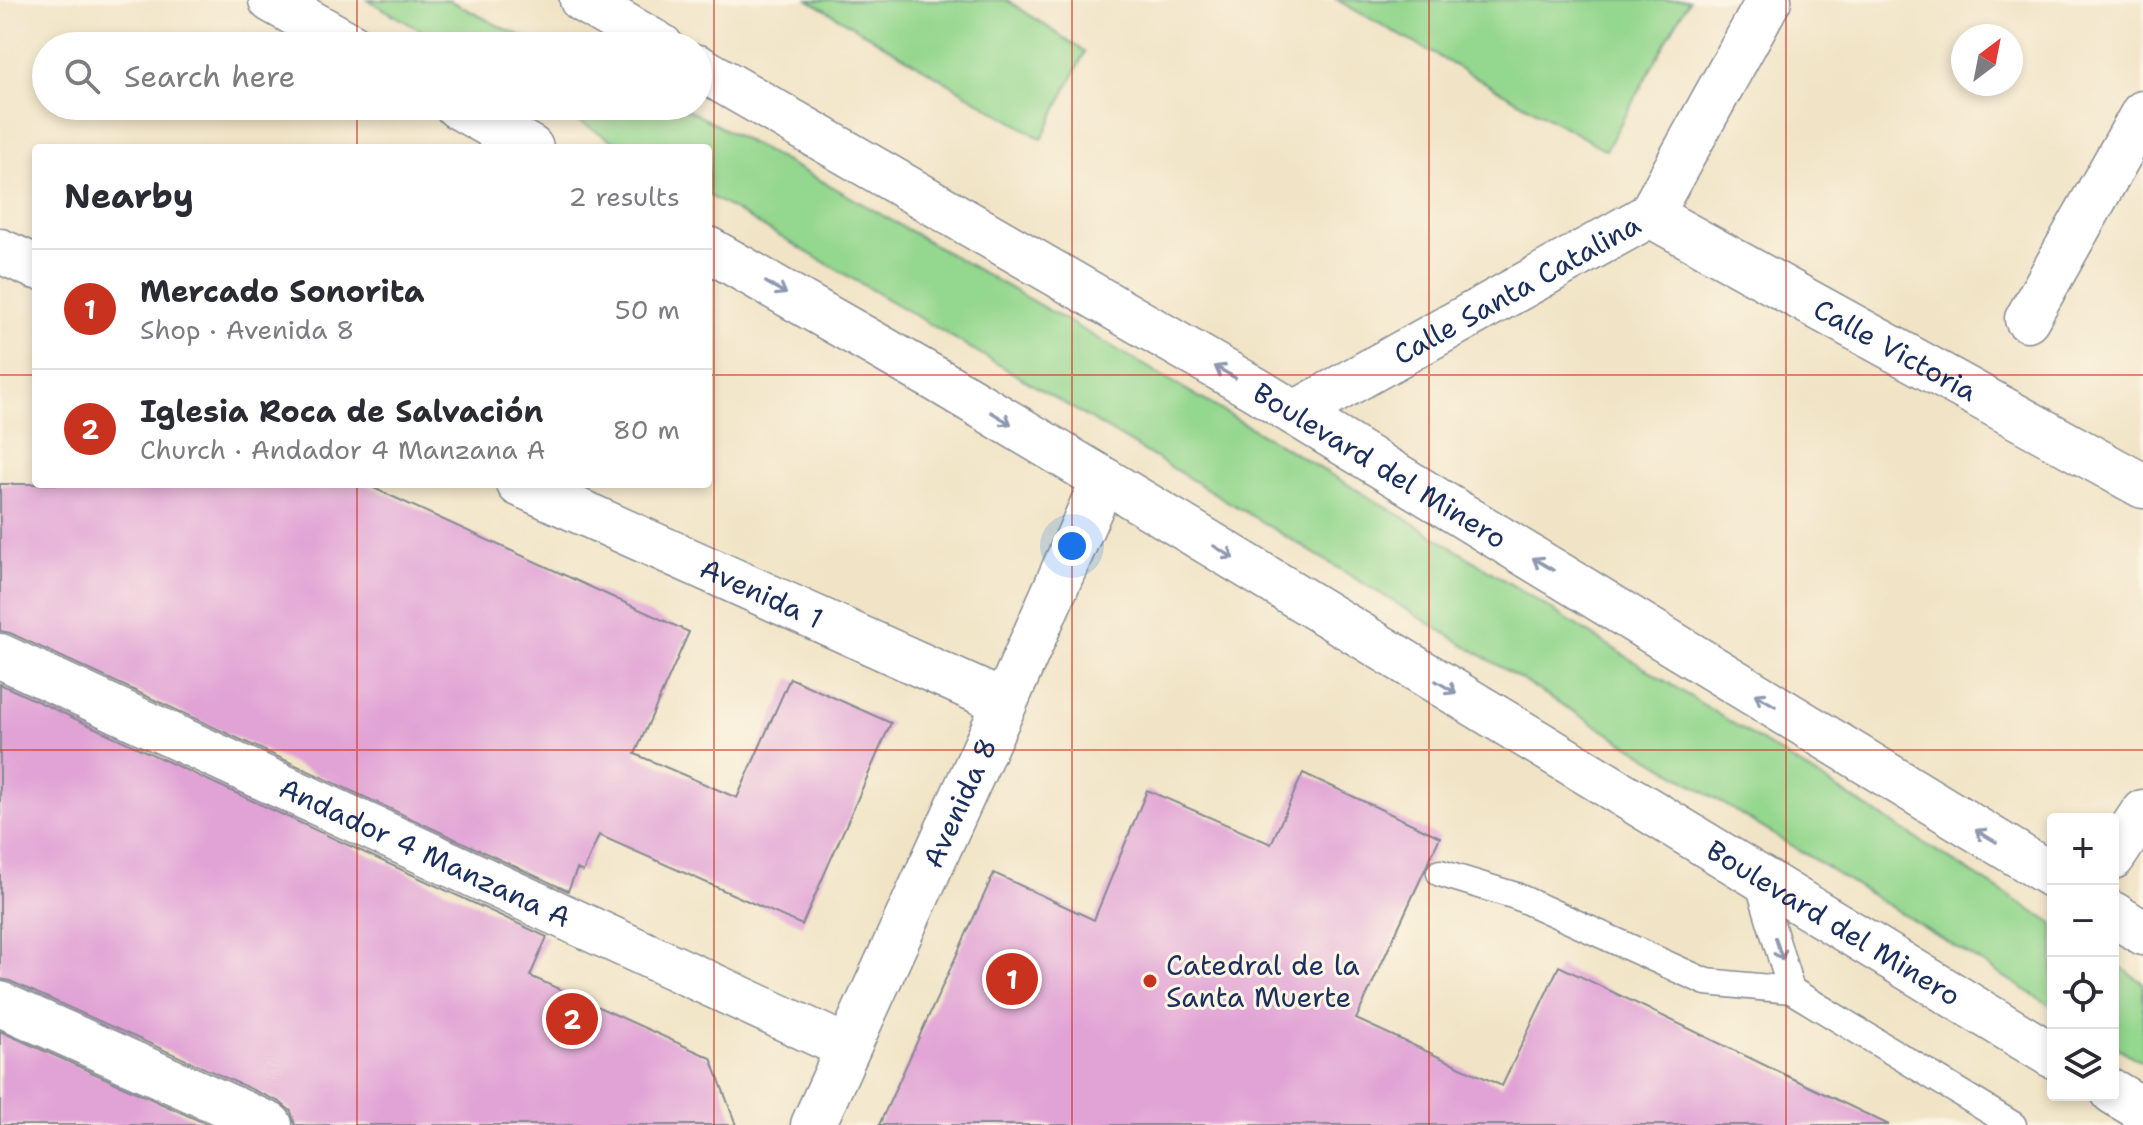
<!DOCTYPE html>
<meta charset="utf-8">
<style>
:root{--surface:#fff;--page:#f7f7f7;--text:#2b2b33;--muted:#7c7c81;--line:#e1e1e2;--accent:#c8321e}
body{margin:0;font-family:"Shantell Sans",sans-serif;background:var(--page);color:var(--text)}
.controls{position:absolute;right:24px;bottom:24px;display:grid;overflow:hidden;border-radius:8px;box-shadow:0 4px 12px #0003}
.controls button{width:72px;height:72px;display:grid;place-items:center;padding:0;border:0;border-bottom:2px solid var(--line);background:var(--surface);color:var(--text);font:40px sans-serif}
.compass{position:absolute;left:1951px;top:24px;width:72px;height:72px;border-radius:50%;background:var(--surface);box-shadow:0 4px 12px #0003;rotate:32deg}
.you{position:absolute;left:1072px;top:546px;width:28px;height:28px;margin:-20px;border:6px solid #fff;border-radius:50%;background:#1a73e8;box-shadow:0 0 0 12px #1a73e833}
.badge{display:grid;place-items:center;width:52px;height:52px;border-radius:50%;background:var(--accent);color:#fff;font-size:26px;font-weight:700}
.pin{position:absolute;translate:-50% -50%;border:4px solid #fff;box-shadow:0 2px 8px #0006}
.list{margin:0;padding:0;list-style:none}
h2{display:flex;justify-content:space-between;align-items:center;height:104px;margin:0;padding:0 32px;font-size:34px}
h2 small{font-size:26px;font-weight:400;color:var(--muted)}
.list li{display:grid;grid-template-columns:52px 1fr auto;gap:24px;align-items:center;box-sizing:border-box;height:120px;padding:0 32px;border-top:2px solid var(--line)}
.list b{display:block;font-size:30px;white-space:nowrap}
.list p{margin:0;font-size:26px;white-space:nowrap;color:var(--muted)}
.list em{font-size:26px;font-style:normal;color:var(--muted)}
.icon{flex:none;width:44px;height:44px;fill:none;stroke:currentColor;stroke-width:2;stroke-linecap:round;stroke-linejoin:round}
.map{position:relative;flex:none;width:2143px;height:1125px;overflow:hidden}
.search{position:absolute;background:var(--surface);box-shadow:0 4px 12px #0003;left:32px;top:32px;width:680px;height:88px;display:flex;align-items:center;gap:20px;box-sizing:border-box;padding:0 28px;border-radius:44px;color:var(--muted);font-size:30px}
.panel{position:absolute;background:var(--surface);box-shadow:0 4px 12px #0003;left:32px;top:144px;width:680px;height:344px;border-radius:8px}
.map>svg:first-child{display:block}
</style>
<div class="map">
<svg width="2143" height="1125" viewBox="0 0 2143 1125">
<rect width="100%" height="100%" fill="#fcf5e5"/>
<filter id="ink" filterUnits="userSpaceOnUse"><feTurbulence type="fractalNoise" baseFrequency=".0125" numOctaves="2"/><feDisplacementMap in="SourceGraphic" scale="16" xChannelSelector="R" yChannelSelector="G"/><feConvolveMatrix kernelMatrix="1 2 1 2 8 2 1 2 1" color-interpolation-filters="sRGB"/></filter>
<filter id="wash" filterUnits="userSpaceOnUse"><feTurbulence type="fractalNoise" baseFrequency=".006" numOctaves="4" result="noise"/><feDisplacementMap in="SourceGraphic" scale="32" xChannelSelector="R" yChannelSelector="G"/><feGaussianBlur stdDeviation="1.8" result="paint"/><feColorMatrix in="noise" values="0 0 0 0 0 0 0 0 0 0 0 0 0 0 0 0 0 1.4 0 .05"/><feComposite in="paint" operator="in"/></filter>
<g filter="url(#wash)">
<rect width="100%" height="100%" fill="#f1e4c6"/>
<path fill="#94d78e" stroke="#588376" stroke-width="2" d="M 368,0 L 449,0 L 501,27 L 544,46 L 448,46 Z
M 809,0 L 1007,0 L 1085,52 L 1042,139 Z
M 1337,0 L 1689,0 L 1606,150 Z
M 552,106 L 679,106 L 694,113 L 831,186 L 1132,358 L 1410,521 L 2053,924 L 2053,1007 C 1608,732 1162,456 708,195 L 708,148 L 626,148 Z
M 2113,962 L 2143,983 L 2143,1063 L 2113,1045 Z"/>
<g id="blocks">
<path fill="#e1a3d6" d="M 0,484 L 365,484 L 689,632 L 635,754 L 737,798 L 790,678 L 891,723 L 802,925 L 599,835 L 583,872 L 577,869 L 568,891 L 10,633 L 0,631 Z
M 0,684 L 547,937 L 530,976 L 711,1058 L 736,1125 L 295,1125 L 291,1111 L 280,1102 L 10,981 L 0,979 Z
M 1303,773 L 1440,837 L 1356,1019 L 1502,1086 L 1559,966 L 1889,1125 L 879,1125 L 994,873 L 1094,920 L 1147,790 L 1271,844 Z
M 0,1031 L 209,1125 L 0,1125 Z"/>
</g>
</g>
<g filter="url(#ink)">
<use href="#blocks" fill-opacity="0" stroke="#868a92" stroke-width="2"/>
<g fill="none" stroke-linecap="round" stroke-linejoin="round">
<defs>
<path id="service" d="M 1440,873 L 1516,896 L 1706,982 L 1791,990
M 1756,874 L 1791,990 L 2013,1125"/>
<g id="minor">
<path id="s1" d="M 1650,215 L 2143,486"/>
<path d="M 2027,319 L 2143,113"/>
<path id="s2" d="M 1295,413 L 1650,215 L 1769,0"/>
<path id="s3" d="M 0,656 L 848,1048"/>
<path d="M 2113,857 L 2143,812"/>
<path d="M 0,1004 L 270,1125"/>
</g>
<g id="tertiary">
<path d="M 0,251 L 36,267"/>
<path id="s4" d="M 519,484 L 1005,703"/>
<path id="s5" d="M 813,1125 L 1005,703 L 1103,480"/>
</g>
<g id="primary">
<path d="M 271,0 L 352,46"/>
<path d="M 582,0 L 661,46"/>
<path id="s6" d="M 698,67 L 1255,389 L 2053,876"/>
<path d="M 457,106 L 531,148"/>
<path id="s7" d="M 708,249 L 939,381 L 1188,530 L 2053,1056"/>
<path d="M 2113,914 L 2143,933"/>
<path d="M 2113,1092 L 2143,1110"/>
</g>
</defs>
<use href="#service" stroke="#868a92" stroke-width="29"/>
<use href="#minor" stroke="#868a92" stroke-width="47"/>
<use href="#tertiary" stroke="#868a92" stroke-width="47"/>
<use href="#primary" stroke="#868a92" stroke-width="47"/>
<use href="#service" stroke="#fff" stroke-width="26"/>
<use href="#minor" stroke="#fff" stroke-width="44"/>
<use href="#tertiary" stroke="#fff" stroke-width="44"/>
<use href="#primary" stroke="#fff" stroke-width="44"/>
</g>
<defs><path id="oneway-shaft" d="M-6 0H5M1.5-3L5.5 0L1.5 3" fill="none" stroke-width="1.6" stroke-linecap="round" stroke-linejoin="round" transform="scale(2)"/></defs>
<g stroke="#8d97ae">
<use href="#oneway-shaft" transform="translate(776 288) rotate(30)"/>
<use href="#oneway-shaft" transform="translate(1225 372) rotate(-150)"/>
<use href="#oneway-shaft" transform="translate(1001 418) rotate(31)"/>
<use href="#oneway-shaft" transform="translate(1224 552) rotate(31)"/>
<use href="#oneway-shaft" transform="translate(1543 564) rotate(-149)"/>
<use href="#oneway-shaft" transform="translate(1446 687) rotate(31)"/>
<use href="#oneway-shaft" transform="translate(1765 700) rotate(-149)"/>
<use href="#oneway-shaft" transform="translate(1986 836) rotate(-149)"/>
<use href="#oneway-shaft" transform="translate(1779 949) rotate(73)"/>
</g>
</g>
<path fill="none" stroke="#c8321e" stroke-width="2" stroke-opacity="0.55" d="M 357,0 L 357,46M 714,0 L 714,1125M 1072,0 L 1072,1125M 1429,0 L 1429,1125M 1786,0 L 1786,1125M 357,106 L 357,148M 0,375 L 36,375M 708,375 L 2143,375M 357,484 L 357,1125M 0,750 L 2143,750"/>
<circle fill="#c8321e" stroke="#fcf5e5" stroke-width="3" cx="1150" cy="981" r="8"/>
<g text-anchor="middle" stroke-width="6" stroke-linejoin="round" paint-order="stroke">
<g font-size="28" fill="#1b2f5e" stroke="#fcf5e5">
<text dy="10" stroke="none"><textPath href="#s2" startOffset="254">Calle Santa Catalina</textPath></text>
<text dy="10" stroke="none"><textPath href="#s1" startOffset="280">Calle Victoria</textPath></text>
<text dy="10" stroke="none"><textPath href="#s6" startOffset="790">Boulevard del Minero</textPath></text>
<text dy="10" stroke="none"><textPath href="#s4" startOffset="266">Avenida 1</textPath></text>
<text dy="10" stroke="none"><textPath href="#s5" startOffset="354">Avenida 8</textPath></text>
<text dy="10" stroke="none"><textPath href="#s3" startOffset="468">Andador 4 Manzana A</textPath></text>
<text dy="10" stroke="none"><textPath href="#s7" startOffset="1312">Boulevard del Minero</textPath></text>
</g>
<g font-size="28" fill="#1b2f5e" stroke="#fcf5e5" text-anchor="start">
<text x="1166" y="975">Catedral de la<tspan x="1166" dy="32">Santa Muerte</tspan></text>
</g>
</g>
</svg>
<div class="controls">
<button>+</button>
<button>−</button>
<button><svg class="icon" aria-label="locate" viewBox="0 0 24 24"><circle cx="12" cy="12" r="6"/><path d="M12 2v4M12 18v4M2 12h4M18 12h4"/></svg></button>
<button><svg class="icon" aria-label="layers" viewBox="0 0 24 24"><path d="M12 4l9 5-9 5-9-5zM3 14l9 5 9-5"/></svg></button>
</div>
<svg class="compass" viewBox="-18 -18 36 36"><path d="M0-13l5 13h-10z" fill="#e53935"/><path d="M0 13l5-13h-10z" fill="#7c7c81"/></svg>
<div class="you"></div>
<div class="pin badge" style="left:1012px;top:979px">1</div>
<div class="pin badge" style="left:572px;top:1019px">2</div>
<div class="search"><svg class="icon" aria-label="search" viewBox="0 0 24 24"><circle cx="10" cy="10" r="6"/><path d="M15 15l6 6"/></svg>Search here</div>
<section class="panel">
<h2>Nearby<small>2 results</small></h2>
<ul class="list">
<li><span class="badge">1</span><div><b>Mercado Sonorita</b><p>Shop · Avenida 8</p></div><em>50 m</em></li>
<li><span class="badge">2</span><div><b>Iglesia Roca de Salvación</b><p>Church · Andador 4 Manzana A</p></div><em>80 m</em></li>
</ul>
</section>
</div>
